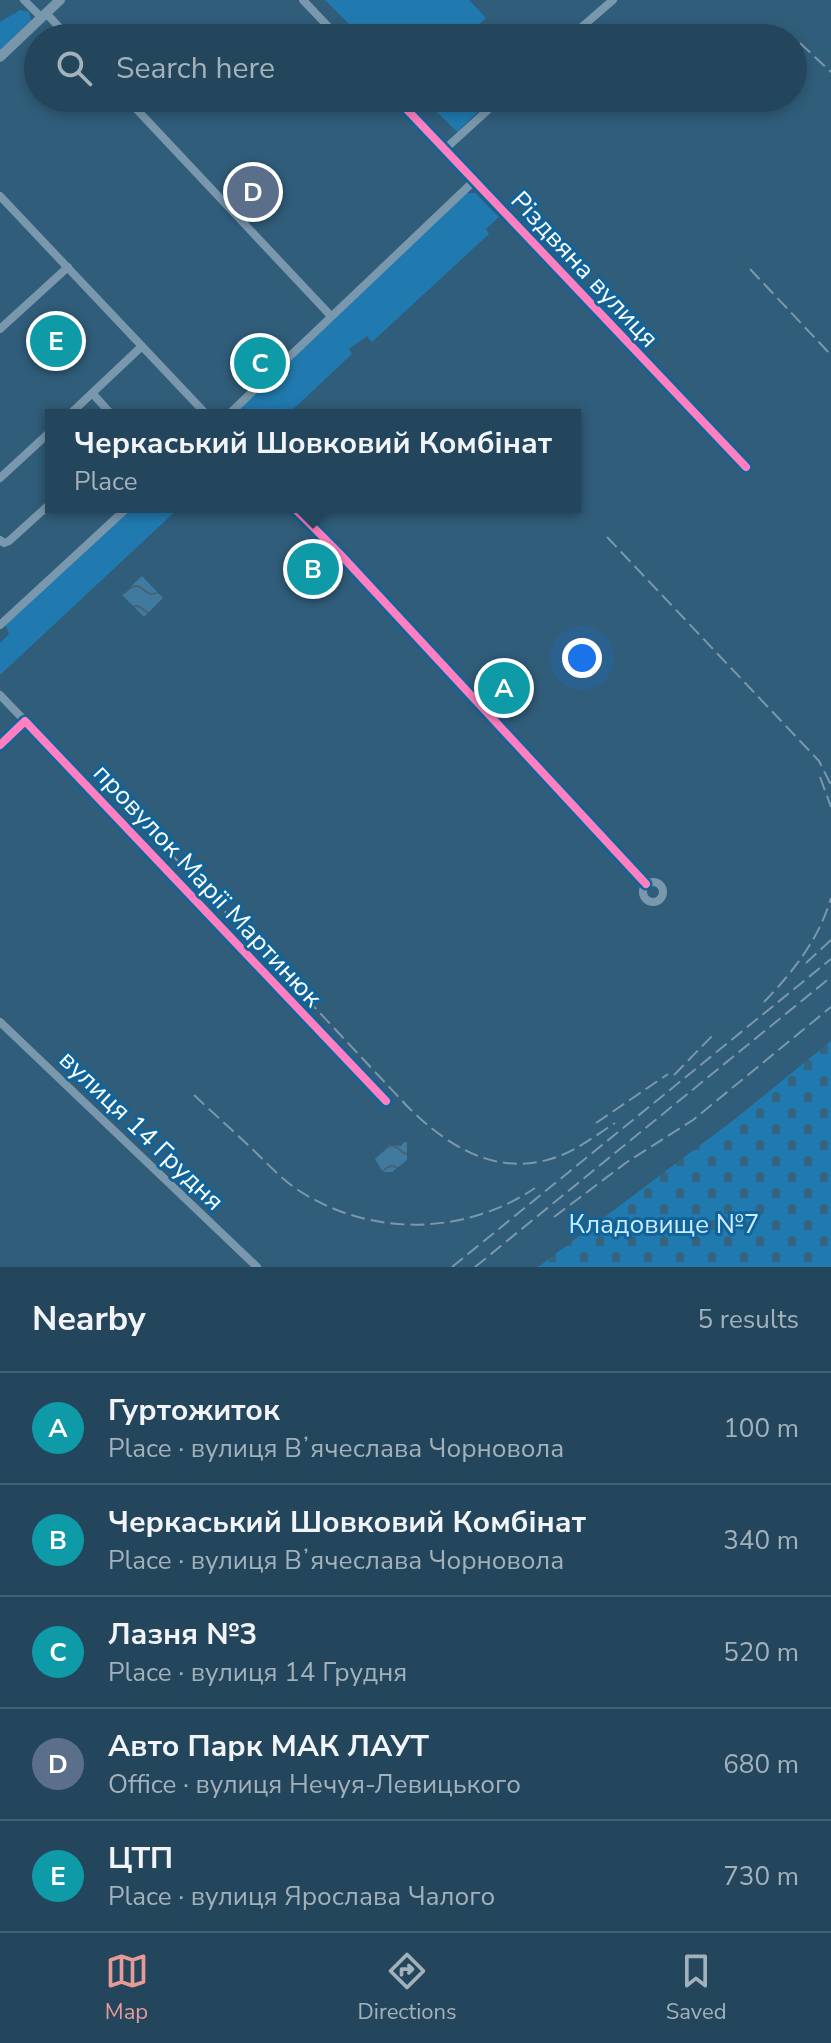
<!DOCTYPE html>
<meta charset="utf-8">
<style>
:root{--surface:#24465c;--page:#305065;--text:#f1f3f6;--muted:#a3b1bb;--line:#415e72;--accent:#e69b98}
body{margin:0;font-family:"Nunito Sans",sans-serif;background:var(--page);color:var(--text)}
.you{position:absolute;left:582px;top:658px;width:28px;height:28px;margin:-20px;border:6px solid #fff;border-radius:50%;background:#1a73e8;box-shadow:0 0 0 12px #1a73e833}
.badge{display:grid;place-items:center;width:52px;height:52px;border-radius:50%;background:var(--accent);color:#fff;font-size:26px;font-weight:700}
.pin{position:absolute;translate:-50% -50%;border:4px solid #fff;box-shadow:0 2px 8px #0006}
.popup{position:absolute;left:45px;top:409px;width:536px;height:104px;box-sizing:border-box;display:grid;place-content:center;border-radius:0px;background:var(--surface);filter:drop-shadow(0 2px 6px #0005);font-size:26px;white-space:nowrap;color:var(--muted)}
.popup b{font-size:30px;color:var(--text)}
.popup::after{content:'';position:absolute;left:50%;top:100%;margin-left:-16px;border:16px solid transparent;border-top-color:var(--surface)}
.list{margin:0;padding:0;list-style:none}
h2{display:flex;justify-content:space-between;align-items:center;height:104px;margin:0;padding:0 32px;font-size:34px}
h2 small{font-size:26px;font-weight:400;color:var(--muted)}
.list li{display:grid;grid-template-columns:52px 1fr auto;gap:24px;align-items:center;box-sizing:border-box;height:112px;padding:0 32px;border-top:2px solid var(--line)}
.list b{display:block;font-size:30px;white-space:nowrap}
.list p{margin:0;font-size:26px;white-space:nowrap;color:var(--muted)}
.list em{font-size:26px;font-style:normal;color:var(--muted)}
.icon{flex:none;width:44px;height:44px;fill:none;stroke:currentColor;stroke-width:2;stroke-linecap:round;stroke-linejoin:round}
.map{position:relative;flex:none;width:831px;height:1267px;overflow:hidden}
.search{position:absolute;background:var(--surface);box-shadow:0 4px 12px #0003;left:24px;right:24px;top:24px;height:88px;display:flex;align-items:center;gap:20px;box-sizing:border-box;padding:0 28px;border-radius:44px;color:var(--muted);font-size:30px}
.sheet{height:664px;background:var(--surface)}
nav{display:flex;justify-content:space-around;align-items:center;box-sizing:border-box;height:112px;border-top:2px solid var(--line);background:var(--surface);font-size:22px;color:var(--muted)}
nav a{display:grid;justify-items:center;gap:4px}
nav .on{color:var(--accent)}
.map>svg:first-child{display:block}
</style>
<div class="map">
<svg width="831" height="1267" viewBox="0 0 831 1267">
<defs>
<pattern id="forest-firs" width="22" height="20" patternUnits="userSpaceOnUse" patternTransform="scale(2)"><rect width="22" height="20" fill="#217aaf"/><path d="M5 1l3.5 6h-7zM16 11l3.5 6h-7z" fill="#36637e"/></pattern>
<pattern id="cemetery-stones" width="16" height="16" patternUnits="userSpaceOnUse" patternTransform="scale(2)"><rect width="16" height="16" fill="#217aaf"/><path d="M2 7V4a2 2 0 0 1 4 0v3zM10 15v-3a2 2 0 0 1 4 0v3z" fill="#36637e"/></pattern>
<pattern id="water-waves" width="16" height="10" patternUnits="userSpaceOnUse" patternTransform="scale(2)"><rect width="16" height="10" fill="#407a9f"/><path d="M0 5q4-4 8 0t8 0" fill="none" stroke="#466376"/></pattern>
</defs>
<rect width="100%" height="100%" fill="#305d7a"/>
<path fill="#217aaf" d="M 325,0 L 469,0 L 486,18 L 473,30 L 480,38 L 363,38 Z
M 423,98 L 492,98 L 457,132 Z
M 465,193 L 475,193 L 499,217 L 486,229 L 489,234 L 372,342 L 367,336 L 349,349 L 352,354 L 287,415 L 232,415 Z
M 132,507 L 180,507 L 0,675 L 0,643 L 9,634 L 5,624 Z"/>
<path fill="url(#forest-firs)" d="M 20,10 L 29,12 L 31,20 L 0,50 L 0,22 Z"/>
<path fill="url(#cemetery-stones)" d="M 831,1041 L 831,1267 L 538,1267 L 735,1119 Z"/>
<path fill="url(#water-waves)" d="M 142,576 L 163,598 L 144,617 L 122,595 Z
M 404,1142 L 407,1142 L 407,1160 L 392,1172 L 383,1172 L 375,1159 L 389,1145 L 401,1146 Z"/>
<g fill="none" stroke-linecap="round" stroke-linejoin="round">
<path stroke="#7a98ad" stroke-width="8" d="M 24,0 L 41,17
M 303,0 L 339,38
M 46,13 L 69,38
M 569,38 L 613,0
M 126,98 L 331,316
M 396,98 L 746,467
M 445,149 L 501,98
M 0,196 L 207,415
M 0,329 L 68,267
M 93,394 L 112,415
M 69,415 L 142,346
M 228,415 L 474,181
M 0,478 L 51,431
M 293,507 L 339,553 L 646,884
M 0,540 L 4,543 L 9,541 L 51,503
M 0,625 L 128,507
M 0,695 L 25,721
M 0,745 L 25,721 L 386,1101
M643 892a10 10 0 1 1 20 0a10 10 0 1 1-20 0Z
M 0,1022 L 257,1267"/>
<path stroke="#7897aa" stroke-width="10" d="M 0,57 L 60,0"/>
<path stroke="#7b98ab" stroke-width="2" stroke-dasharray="14 6" stroke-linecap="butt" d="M 800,43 L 831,72
M 750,269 L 831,355
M 607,537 L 819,761 L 831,785
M 820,777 L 831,807
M 129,809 L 407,1106 C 449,1148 501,1180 562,1155 C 581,1147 598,1134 615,1123
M 806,963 L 831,940
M 764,1002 C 793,972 819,939 831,898
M 674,1075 L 713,1035
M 194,1095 C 212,1112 230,1128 248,1145 C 264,1160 280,1178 298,1190 C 370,1237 464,1236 535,1188
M 596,1123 L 668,1074
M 554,1217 L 627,1162 L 693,1120 L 831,1007
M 452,1267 L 831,959
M 475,1267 L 831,977"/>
<defs>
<path id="cycleway" d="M 396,98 L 746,467
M 293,507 L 339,553 L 646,884
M 0,745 L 25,721 L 386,1101"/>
</defs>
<use href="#cycleway" stroke="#10649a" stroke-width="13"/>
<use href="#cycleway" stroke="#ff80c0" stroke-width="8"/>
</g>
<g text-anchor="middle" stroke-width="6" stroke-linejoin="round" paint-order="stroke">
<g font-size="26" fill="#fff" stroke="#10649a">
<text transform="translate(585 269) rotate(47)" y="9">Різдвяна вулиця</text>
<text transform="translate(208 885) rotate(47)" y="9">провулок Марії Мартинюк</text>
<text transform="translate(142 1130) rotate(44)" y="9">вулиця 14 Грудня</text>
</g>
<g font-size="26" fill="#cbebfe" stroke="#10649a">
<text x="664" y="1233">Кладовище №7</text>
</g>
</g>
</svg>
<div class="you"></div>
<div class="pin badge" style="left:504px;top:688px;background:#0f9aa8">A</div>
<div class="pin badge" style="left:313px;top:569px;background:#0f9aa8">B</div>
<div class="popup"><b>Черкаський Шовковий Комбінат</b>Place</div>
<div class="pin badge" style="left:260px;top:363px;background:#0f9aa8">C</div>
<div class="pin badge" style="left:253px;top:192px;background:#5c6f8a">D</div>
<div class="pin badge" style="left:56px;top:341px;background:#0f9aa8">E</div>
<div class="search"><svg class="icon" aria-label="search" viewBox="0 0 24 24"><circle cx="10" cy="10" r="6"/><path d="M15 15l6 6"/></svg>Search here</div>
</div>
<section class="sheet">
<h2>Nearby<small>5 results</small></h2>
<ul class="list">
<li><span class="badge" style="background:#0f9aa8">A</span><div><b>Гуртожиток</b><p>Place · вулиця Вʼячеслава Чорновола</p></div><em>100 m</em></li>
<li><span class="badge" style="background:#0f9aa8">B</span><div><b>Черкаський Шовковий Комбінат</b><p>Place · вулиця Вʼячеслава Чорновола</p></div><em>340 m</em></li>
<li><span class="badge" style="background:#0f9aa8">C</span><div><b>Лазня №3</b><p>Place · вулиця 14 Грудня</p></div><em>520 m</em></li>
<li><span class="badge" style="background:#5c6f8a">D</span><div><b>Авто Парк МАК ЛАУТ</b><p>Office · вулиця Нечуя-Левицького</p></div><em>680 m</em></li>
<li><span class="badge" style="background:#0f9aa8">E</span><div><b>ЦТП</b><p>Place · вулиця Ярослава Чалого</p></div><em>730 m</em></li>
</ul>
</section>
<nav>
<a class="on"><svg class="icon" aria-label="map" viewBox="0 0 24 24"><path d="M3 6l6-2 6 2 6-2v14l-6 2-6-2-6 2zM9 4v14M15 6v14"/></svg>Map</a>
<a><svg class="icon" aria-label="directions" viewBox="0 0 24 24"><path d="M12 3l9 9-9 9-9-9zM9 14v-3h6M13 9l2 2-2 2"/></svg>Directions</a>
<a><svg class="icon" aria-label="saved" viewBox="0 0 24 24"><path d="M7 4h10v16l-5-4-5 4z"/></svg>Saved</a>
</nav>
